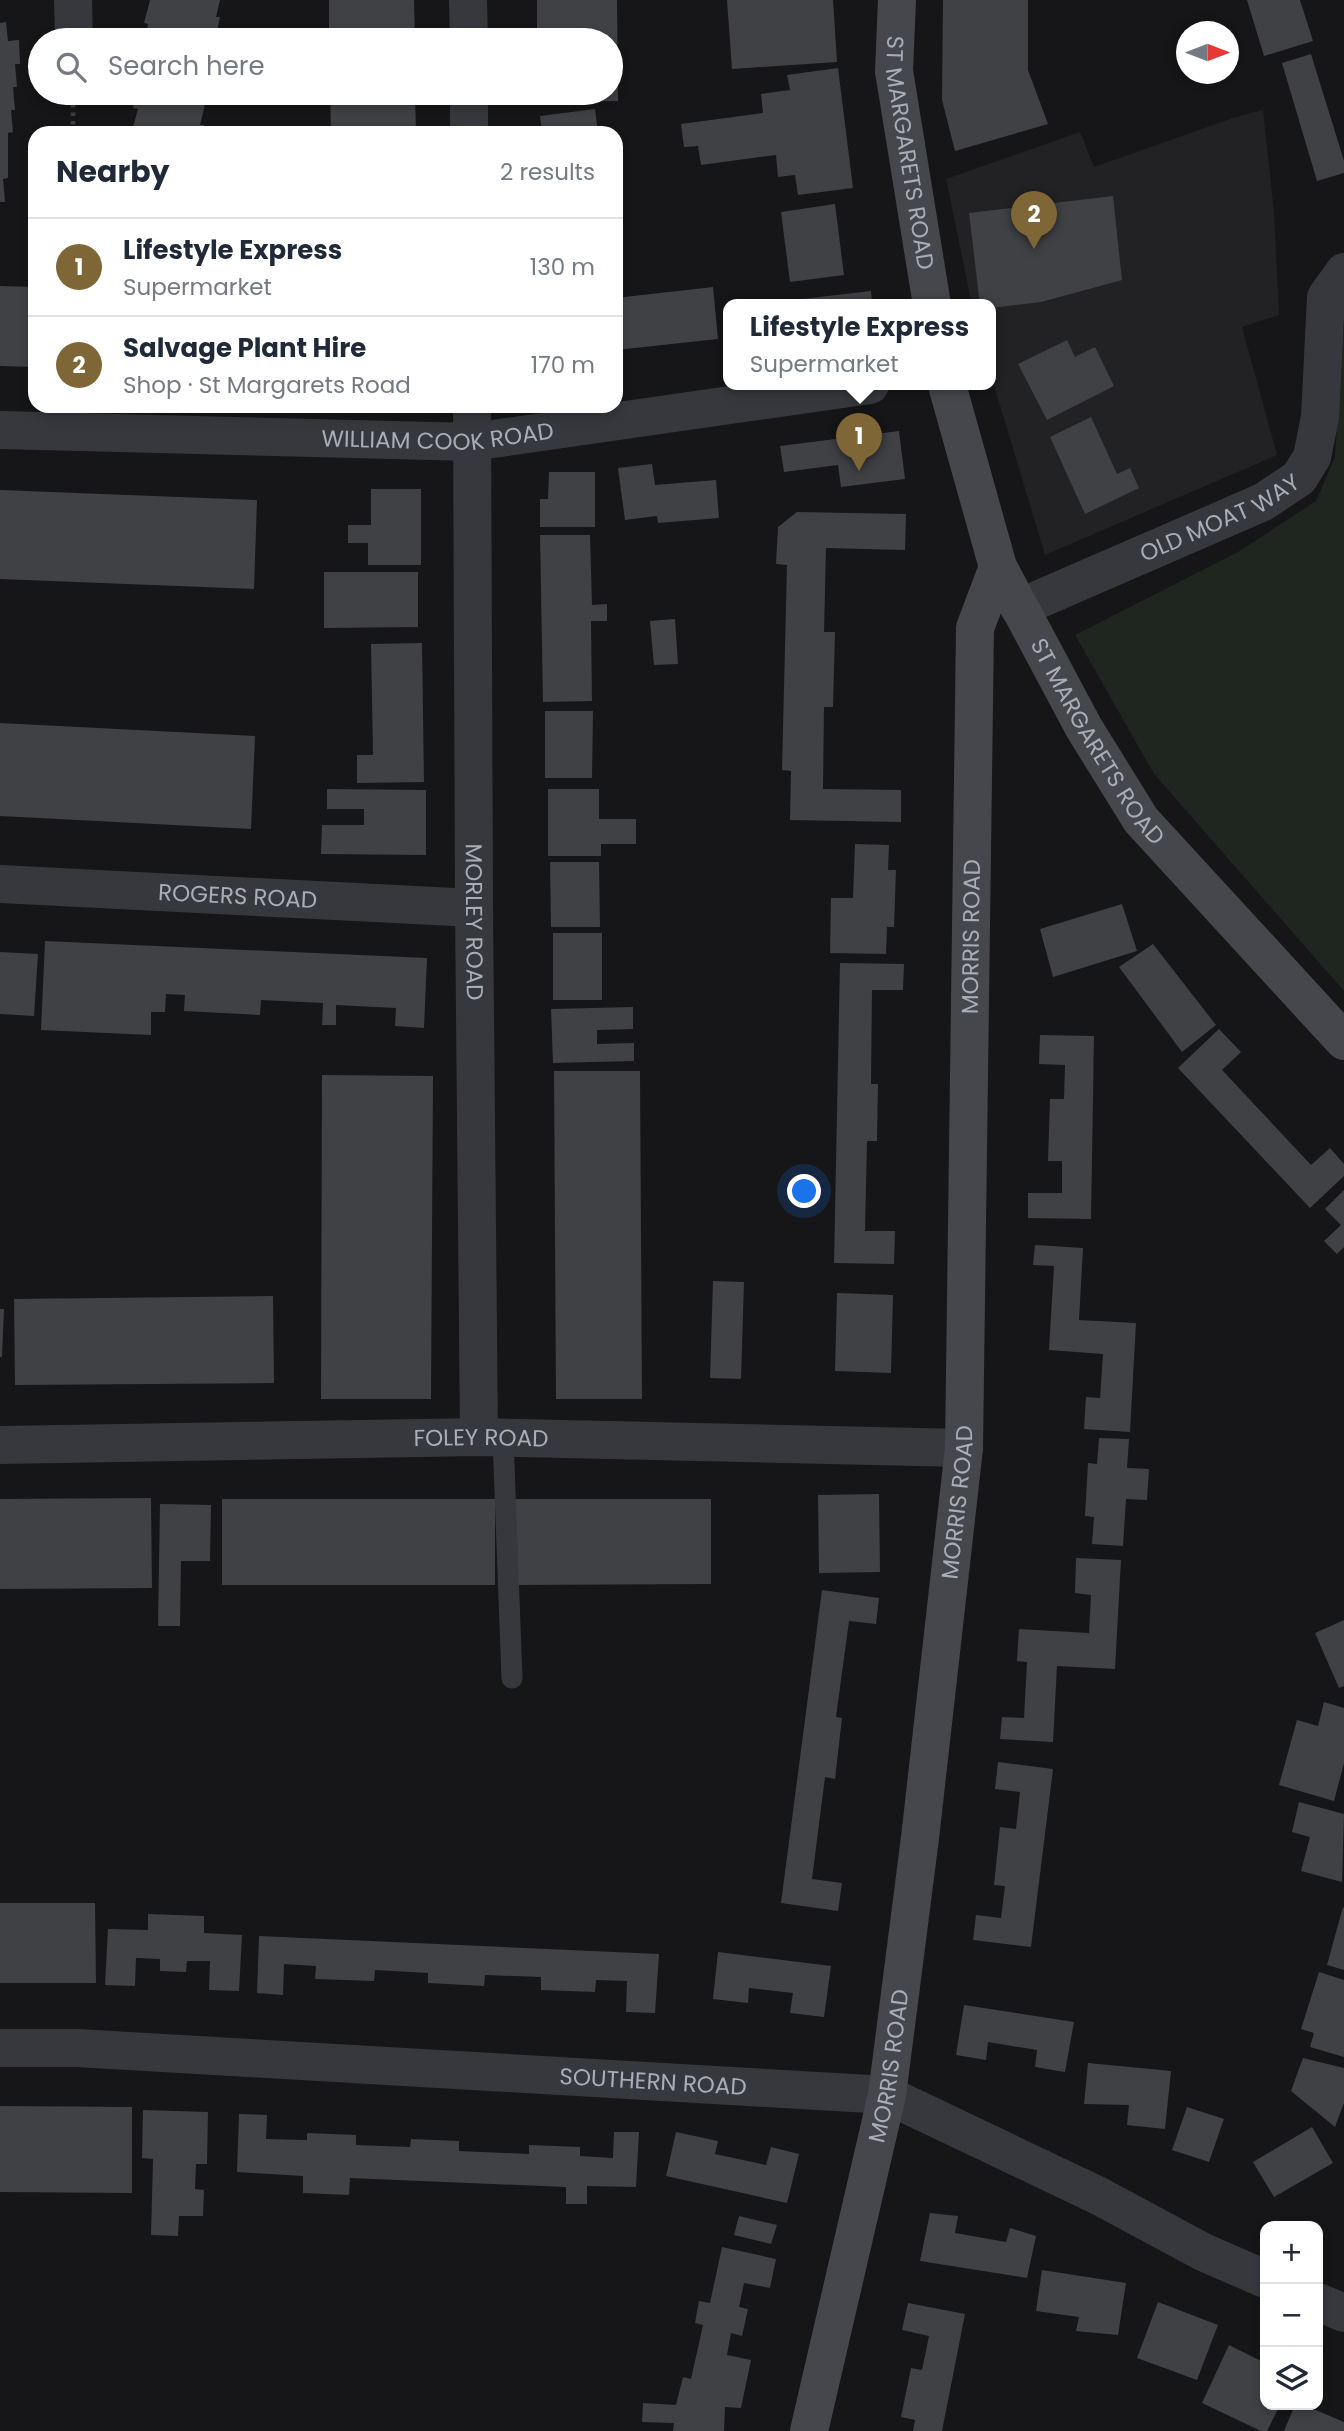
<!DOCTYPE html>
<meta charset="utf-8">
<style>
:root{--surface:#fff;--page:#f2f2f3;--text:#1f2937;--muted:#747a83;--line:#e0e1e3;--accent:#7e6636}
body{margin:0;font-family:Poppins,sans-serif;background:var(--page);color:var(--text)}
.controls{position:absolute;right:21px;bottom:21px;display:grid;overflow:hidden;border-radius:14px;box-shadow:0 4px 10px #0003}
.controls button{width:63px;height:63px;display:grid;place-items:center;padding:0;border:0;border-bottom:2px solid var(--line);background:var(--surface);color:var(--text);font:35px sans-serif}
.compass{position:absolute;left:1176px;top:21px;width:63px;height:63px;border-radius:50%;background:var(--surface);box-shadow:0 4px 10px #0003;rotate:90deg}
.you{position:absolute;left:805px;top:1192px;width:24px;height:24px;margin:-18px;border:5px solid #fff;border-radius:50%;background:#1a73e8;box-shadow:0 0 0 10px #1a73e833}
.badge{display:grid;place-items:center;width:46px;height:46px;border-radius:50%;background:var(--accent);color:#fff;font-size:23px;font-weight:700}
.pin{position:absolute;translate:-50% -58px;filter:drop-shadow(0 2px 4px #0008)}
.pin::after{content:'';position:absolute;top:37px;width:24px;height:21px;background:inherit;clip-path:polygon(0 0,100% 0,50% 100%)}
.popup{position:absolute;left:723px;top:299px;width:273px;height:91px;box-sizing:border-box;display:grid;place-content:center;border-radius:14px;background:var(--surface);filter:drop-shadow(0 2px 5px #0005);font-size:23px;white-space:nowrap;color:var(--muted)}
.popup b{font-size:26px;color:var(--text)}
.popup::after{content:'';position:absolute;left:50%;top:100%;margin-left:-14px;border:14px solid transparent;border-top-color:var(--surface)}
.list{margin:0;padding:0;list-style:none}
h2{display:flex;justify-content:space-between;align-items:center;height:91px;margin:0;padding:0 28px;font-size:30px}
h2 small{font-size:23px;font-weight:400;color:var(--muted)}
.list li{display:grid;grid-template-columns:46px 1fr auto;gap:21px;align-items:center;box-sizing:border-box;height:98px;padding:0 28px;border-top:2px solid var(--line)}
.list b{display:block;font-size:26px;white-space:nowrap}
.list p{margin:0;font-size:23px;white-space:nowrap;color:var(--muted)}
.list em{font-size:23px;font-style:normal;color:var(--muted)}
.icon{flex:none;width:38px;height:38px;fill:none;stroke:currentColor;stroke-width:2;stroke-linecap:round;stroke-linejoin:round}
.map{position:relative;flex:none;width:1344px;height:2431px;overflow:hidden}
.search{position:absolute;background:var(--surface);box-shadow:0 4px 10px #0003;left:28px;top:28px;width:595px;height:77px;display:flex;align-items:center;gap:18px;box-sizing:border-box;padding:0 24px;border-radius:38px;color:var(--muted);font-size:26px}
.panel{position:absolute;background:var(--surface);box-shadow:0 4px 10px #0003;left:28px;top:126px;width:595px;height:287px;border-radius:21px}
.map>svg:first-child{display:block}
</style>
<div class="map">
<svg width="1344" height="2431" viewBox="0 0 1344 2431">
<rect width="100%" height="100%" fill="#161618"/>
<path fill="#222225" d="M 1263,110 L 1274,212 L 1279,315 L 1242,327 L 1277,455 L 1045,555 L 990,372 L 990,305 L 972,305 L 946,179 L 1080,132 L 1094,167 L 1233,118 Z"/>
<path fill="#1e261f" d="M 1344,326 L 1344,991 L 1154,774 L 1075,635 L 1238,552 L 1316,501 L 1335,457 Z"/>
<path fill="#404145" d="M 150,0 L 220,0 L 216,17 L 220,17 L 215,40 L 145,40 L 148,24 L 144,23 Z
M 329,0 L 414,0 L 415,40 L 329,40 Z
M 537,0 L 617,0 L 618,101 L 538,102 L 538,93 L 611,93 L 611,40 L 537,40 Z
M 727,0 L 833,0 L 837,62 L 732,69 Z
M 943,0 L 1028,0 L 1028,70 L 1048,124 L 955,151 L 942,100 Z
M 1247,0 L 1300,0 L 1313,41 L 1264,56 Z
M 6,22 L 8,41 L 19,40 L 20,64 L 15,64 L 17,87 L 13,87 L 15,110 L 11,110 L 13,132 L 8,133 L 8,178 L 3,179 L 5,202 L 0,202 L 0,23 Z
M 1311,54 L 1344,161 L 1344,173 L 1317,181 L 1282,63 Z
M 838,68 L 853,188 L 798,195 L 795,175 L 778,177 L 776,155 L 701,165 L 698,146 L 684,147 L 681,124 L 763,113 L 761,94 L 790,90 L 787,75 Z
M 137,93 L 204,93 L 201,103 L 205,104 L 200,125 L 204,125 L 202,133 L 136,133 L 132,131 L 138,109 L 133,108 Z
M 330,93 L 415,93 L 416,133 L 331,133 Z
M 595,109 L 598,133 L 542,133 L 540,116 Z
M 1113,196 L 1122,280 L 1041,302 L 990,308 L 990,305 L 980,305 L 969,213 Z
M 835,204 L 844,275 L 790,282 L 781,212 Z
M 0,286 L 35,287 L 35,367 L 0,366 Z
M 713,287 L 718,339 L 616,350 L 616,298 Z
M 871,291 L 872,305 L 786,305 L 785,301 Z
M 1067,340 L 1075,357 L 1095,347 L 1114,386 L 1047,420 L 1018,364 Z
M 1091,417 L 1117,474 L 1130,468 L 1139,488 L 1085,514 L 1050,437 Z
M 899,431 L 905,479 L 841,487 L 838,465 L 784,472 L 780,446 Z
M 652,464 L 655,485 L 716,480 L 719,518 L 658,523 L 657,516 L 625,520 L 618,468 Z
M 549,472 L 595,472 L 595,527 L 540,527 L 540,499 L 548,499 Z
M 371,489 L 421,489 L 421,565 L 368,565 L 368,543 L 348,543 L 348,525 L 371,525 Z
M 0,490 L 257,500 L 254,589 L 0,579 Z
M 797,512 L 906,514 L 905,550 L 826,548 L 824,632 L 835,632 L 833,707 L 824,707 L 823,789 L 901,790 L 901,822 L 790,820 L 791,771 L 782,770 L 787,565 L 776,564 L 778,527 Z
M 540,535 L 590,535 L 592,605 L 607,604 L 607,621 L 591,621 L 592,701 L 543,702 Z
M 324,572 L 418,572 L 418,627 L 324,628 Z
M 675,619 L 678,664 L 654,665 L 650,621 Z
M 422,643 L 424,782 L 357,783 L 357,755 L 373,755 L 371,644 Z
M 545,711 L 593,711 L 592,778 L 545,778 Z
M 0,723 L 255,736 L 251,829 L 0,816 Z
M 327,789 L 426,790 L 426,855 L 321,854 L 322,825 L 364,825 L 364,809 L 327,809 Z
M 548,789 L 599,789 L 599,819 L 636,819 L 636,844 L 601,844 L 601,856 L 548,856 Z
M 855,844 L 889,845 L 888,870 L 896,870 L 894,927 L 887,927 L 886,954 L 830,953 L 831,898 L 853,898 Z
M 550,862 L 599,862 L 600,927 L 551,927 Z
M 1122,904 L 1137,951 L 1053,977 L 1040,929 Z
M 553,933 L 602,933 L 602,1000 L 553,1000 Z
M 45,941 L 427,958 L 424,1028 L 395,1026 L 396,1008 L 336,1005 L 336,1025 L 322,1025 L 323,1003 L 261,1000 L 260,1015 L 184,1011 L 185,995 L 166,994 L 165,1012 L 151,1012 L 151,1035 L 41,1030 Z
M 1153,944 L 1216,1025 L 1182,1052 L 1119,967 Z
M 0,952 L 38,954 L 34,1016 L 0,1014 Z
M 840,963 L 904,964 L 903,990 L 872,990 L 871,1084 L 878,1084 L 877,1141 L 867,1141 L 865,1231 L 895,1231 L 894,1264 L 834,1263 Z
M 633,1007 L 633,1029 L 597,1030 L 597,1044 L 634,1043 L 634,1061 L 553,1063 L 551,1009 Z
M 1219,1029 L 1241,1052 L 1222,1070 L 1311,1165 L 1330,1148 L 1344,1164 L 1344,1176 L 1310,1208 L 1178,1068 Z
M 1040,1035 L 1094,1036 L 1091,1219 L 1028,1218 L 1028,1193 L 1062,1193 L 1062,1161 L 1048,1161 L 1050,1099 L 1064,1099 L 1065,1065 L 1039,1064 Z
M 554,1071 L 640,1071 L 642,1399 L 556,1399 Z
M 322,1075 L 433,1076 L 431,1399 L 321,1399 Z
M 1344,1190 L 1344,1247 L 1337,1254 L 1324,1241 L 1341,1225 L 1325,1209 Z
M 1035,1245 L 1083,1248 L 1079,1320 L 1136,1323 L 1130,1432 L 1084,1429 L 1086,1397 L 1100,1398 L 1103,1354 L 1049,1350 L 1054,1266 L 1033,1265 Z
M 713,1281 L 744,1282 L 741,1379 L 710,1378 Z
M 837,1293 L 893,1295 L 891,1373 L 835,1371 Z
M 273,1296 L 274,1383 L 15,1385 L 14,1299 Z
M 0,1309 L 4,1309 L 2,1357 L 0,1357 Z
M 1099,1438 L 1129,1439 L 1127,1468 L 1149,1469 L 1147,1500 L 1126,1499 L 1123,1546 L 1092,1544 L 1094,1517 L 1085,1516 L 1088,1463 L 1097,1464 Z
M 879,1494 L 880,1572 L 819,1573 L 818,1495 Z
M 151,1498 L 152,1588 L 0,1589 L 0,1499 Z
M 222,1499 L 495,1499 L 495,1585 L 222,1585 Z
M 512,1499 L 711,1499 L 711,1584 L 512,1585 Z
M 160,1504 L 211,1505 L 210,1561 L 181,1561 L 180,1626 L 158,1626 Z
M 1076,1558 L 1121,1560 L 1115,1669 L 1057,1666 L 1053,1742 L 1000,1739 L 1002,1717 L 1024,1718 L 1027,1662 L 1017,1661 L 1019,1629 L 1089,1633 L 1091,1595 L 1075,1593 Z
M 822,1590 L 879,1598 L 876,1624 L 849,1621 L 836,1717 L 842,1718 L 835,1779 L 825,1777 L 812,1879 L 842,1883 L 838,1911 L 781,1903 Z
M 1344,1620 L 1344,1686 L 1339,1688 L 1315,1633 Z
M 1324,1702 L 1344,1708 L 1344,1763 L 1334,1801 L 1279,1785 L 1297,1720 L 1318,1726 Z
M 998,1762 L 1053,1769 L 1031,1947 L 973,1940 L 976,1915 L 1001,1918 L 1005,1886 L 994,1885 L 1000,1827 L 1016,1829 L 1020,1792 L 995,1789 Z
M 1299,1802 L 1344,1814 L 1342,1882 L 1301,1871 L 1310,1837 L 1292,1832 Z
M 0,1903 L 95,1903 L 96,1983 L 0,1983 Z
M 1343,1907 L 1344,1908 L 1344,1970 L 1327,1965 Z
M 148,1914 L 204,1916 L 204,1933 L 242,1935 L 239,1991 L 209,1990 L 210,1961 L 187,1961 L 186,1972 L 160,1971 L 160,1959 L 136,1958 L 135,1986 L 105,1985 L 108,1929 L 148,1930 Z
M 259,1936 L 659,1954 L 655,2013 L 626,2012 L 627,1981 L 596,1980 L 595,1992 L 541,1990 L 541,1977 L 485,1975 L 484,1986 L 428,1983 L 428,1973 L 375,1970 L 374,1981 L 315,1979 L 316,1966 L 284,1964 L 283,1995 L 257,1993 Z
M 718,1952 L 831,1966 L 824,2017 L 790,2013 L 793,1993 L 749,1988 L 748,2003 L 713,1999 Z
M 1319,1972 L 1344,1980 L 1344,2057 L 1310,2047 L 1314,2033 L 1301,2029 Z
M 964,2005 L 1074,2022 L 1065,2072 L 1035,2067 L 1037,2050 L 988,2042 L 986,2060 L 956,2055 Z
M 1303,2058 L 1344,2068 L 1344,2103 L 1335,2127 L 1291,2091 Z
M 1088,2063 L 1171,2071 L 1165,2129 L 1127,2125 L 1129,2105 L 1084,2104 Z
M 0,2106 L 132,2107 L 132,2193 L 0,2192 Z
M 1187,2107 L 1224,2119 L 1209,2162 L 1172,2150 Z
M 143,2110 L 208,2112 L 207,2164 L 196,2164 L 195,2189 L 204,2190 L 203,2216 L 179,2216 L 178,2236 L 151,2235 L 153,2159 L 142,2158 Z
M 239,2114 L 267,2115 L 266,2139 L 307,2140 L 307,2133 L 356,2135 L 356,2145 L 410,2147 L 411,2139 L 459,2141 L 459,2151 L 529,2154 L 529,2145 L 580,2147 L 580,2156 L 613,2158 L 614,2132 L 639,2132 L 636,2187 L 587,2186 L 587,2204 L 566,2204 L 566,2187 L 350,2178 L 349,2195 L 303,2193 L 303,2176 L 237,2172 Z
M 1312,2127 L 1333,2163 L 1274,2197 L 1253,2162 Z
M 676,2132 L 718,2141 L 715,2154 L 766,2165 L 771,2147 L 799,2154 L 787,2203 L 666,2176 Z
M 930,2213 L 958,2216 L 955,2233 L 1006,2242 L 1010,2228 L 1036,2236 L 1027,2278 L 920,2261 Z
M 739,2216 L 777,2225 L 771,2244 L 734,2235 Z
M 722,2247 L 776,2259 L 770,2288 L 744,2283 L 739,2307 L 748,2309 L 742,2336 L 731,2333 L 727,2355 L 751,2360 L 741,2408 L 725,2407 L 724,2431 L 673,2431 L 674,2423 L 642,2422 L 643,2403 L 676,2405 L 683,2377 L 691,2379 L 703,2325 L 695,2323 L 699,2301 L 710,2303 Z
M 1042,2270 L 1126,2283 L 1118,2335 L 1076,2331 L 1079,2317 L 1036,2311 Z
M 1158,2302 L 1218,2325 L 1197,2380 L 1137,2358 Z
M 908,2303 L 965,2314 L 942,2431 L 913,2431 L 915,2420 L 901,2417 L 911,2368 L 922,2370 L 929,2336 L 902,2330 Z
M 1229,2345 L 1265,2363 L 1265,2405 L 1280,2405 L 1267,2431 L 1261,2431 L 1202,2403 Z
M 1295,2405 L 1304,2405 L 1344,2422 L 1344,2431 L 1284,2431 Z"/>
<g fill="none" stroke-linecap="round" stroke-linejoin="round">
<path stroke="#3d3f44" stroke-width="4.5" stroke-dasharray="3.5 5" stroke-linecap="butt" d="M 73,133 L 73,93"/>
<path stroke="#37383d" stroke-width="21" d="M 503,1438 L 512,1678"/>
<g stroke="#37383d" stroke-width="38">
<path d="M 73,0 L 74,40"/>
<path d="M 468,0 L 469,40"/>
<path d="M 469,93 L 469,133"/>
<path id="s1" d="M 472,406 L 474,908 L 479,1437"/>
<path id="s2" d="M 0,430 L 472,442 L 870,385"/>
<path id="s3" d="M 1019,608 L 1263,502 L 1299,478 L 1312,457 L 1320,417 L 1326,297 L 1344,272"/>
<path id="s4" d="M 0,884 L 474,908"/>
<path id="s5" d="M 0,1445 L 479,1437 L 964,1448"/>
<path id="s6" d="M 0,2048 L 77,2048 L 887,2095 L 1099,2196 L 1203,2252 L 1265,2279"/>
<path d="M 1318,2302 L 1344,2313"/>
</g>
<g stroke="#45474d" stroke-width="38">
<path id="s7" d="M 897,0 L 894,71 L 932,305"/>
<path id="s8" d="M 947,385 L 998,567 L 1084,728 L 1141,820 L 1344,1041"/>
<path id="s9" d="M 809,2431 L 887,2095 L 920,1838 L 964,1448 L 975,628 L 998,567"/>
</g>
</g>
<g text-anchor="middle" stroke-width="5" stroke-linejoin="round" paint-order="stroke">
<g font-size="23" fill="#a8adb8" stroke="#111113">
<text dy="8" stroke="none"><textPath href="#s7" startOffset="154">ST MARGARETS ROAD</textPath></text>
<text dy="8" stroke="none"><textPath href="#s2" startOffset="438">WILLIAM COOK ROAD</textPath></text>
<text dy="8" stroke="none"><textPath href="#s3" startOffset="220">OLD MOAT WAY</textPath></text>
<text dy="8" stroke="none"><textPath href="#s8" startOffset="390">ST MARGARETS ROAD</textPath></text>
<text dy="8" stroke="none"><textPath href="#s4" startOffset="238">ROGERS ROAD</textPath></text>
<text dy="8" stroke="none"><textPath href="#s1" startOffset="516">MORLEY ROAD</textPath></text>
<text dy="8" stroke="none"><textPath href="#s9" startOffset="1508">MORRIS ROAD</textPath></text>
<text dy="8" stroke="none"><textPath href="#s5" startOffset="481">FOLEY ROAD</textPath></text>
<text dy="8" stroke="none"><textPath href="#s9" startOffset="942">MORRIS ROAD</textPath></text>
<text dy="8" stroke="none"><textPath href="#s9" startOffset="374">MORRIS ROAD</textPath></text>
<text dy="8" stroke="none"><textPath href="#s6" startOffset="654">SOUTHERN ROAD</textPath></text>
</g>
</g>
</svg>
<div class="controls">
<button>+</button>
<button>−</button>
<button><svg class="icon" aria-label="layers" viewBox="0 0 24 24"><path d="M12 4l9 5-9 5-9-5zM3 14l9 5 9-5"/></svg></button>
</div>
<svg class="compass" viewBox="-18 -18 36 36"><path d="M0-13l5 13h-10z" fill="#e53935"/><path d="M0 13l5-13h-10z" fill="#747a83"/></svg>
<div class="you"></div>
<div class="pin badge" style="left:859px;top:471px">1</div>
<div class="popup"><b>Lifestyle Express</b>Supermarket</div>
<div class="pin badge" style="left:1034px;top:249px">2</div>
<div class="search"><svg class="icon" aria-label="search" viewBox="0 0 24 24"><circle cx="10" cy="10" r="6"/><path d="M15 15l6 6"/></svg>Search here</div>
<section class="panel">
<h2>Nearby<small>2 results</small></h2>
<ul class="list">
<li><span class="badge">1</span><div><b>Lifestyle Express</b><p>Supermarket</p></div><em>130 m</em></li>
<li><span class="badge">2</span><div><b>Salvage Plant Hire</b><p>Shop · St Margarets Road</p></div><em>170 m</em></li>
</ul>
</section>
</div>
